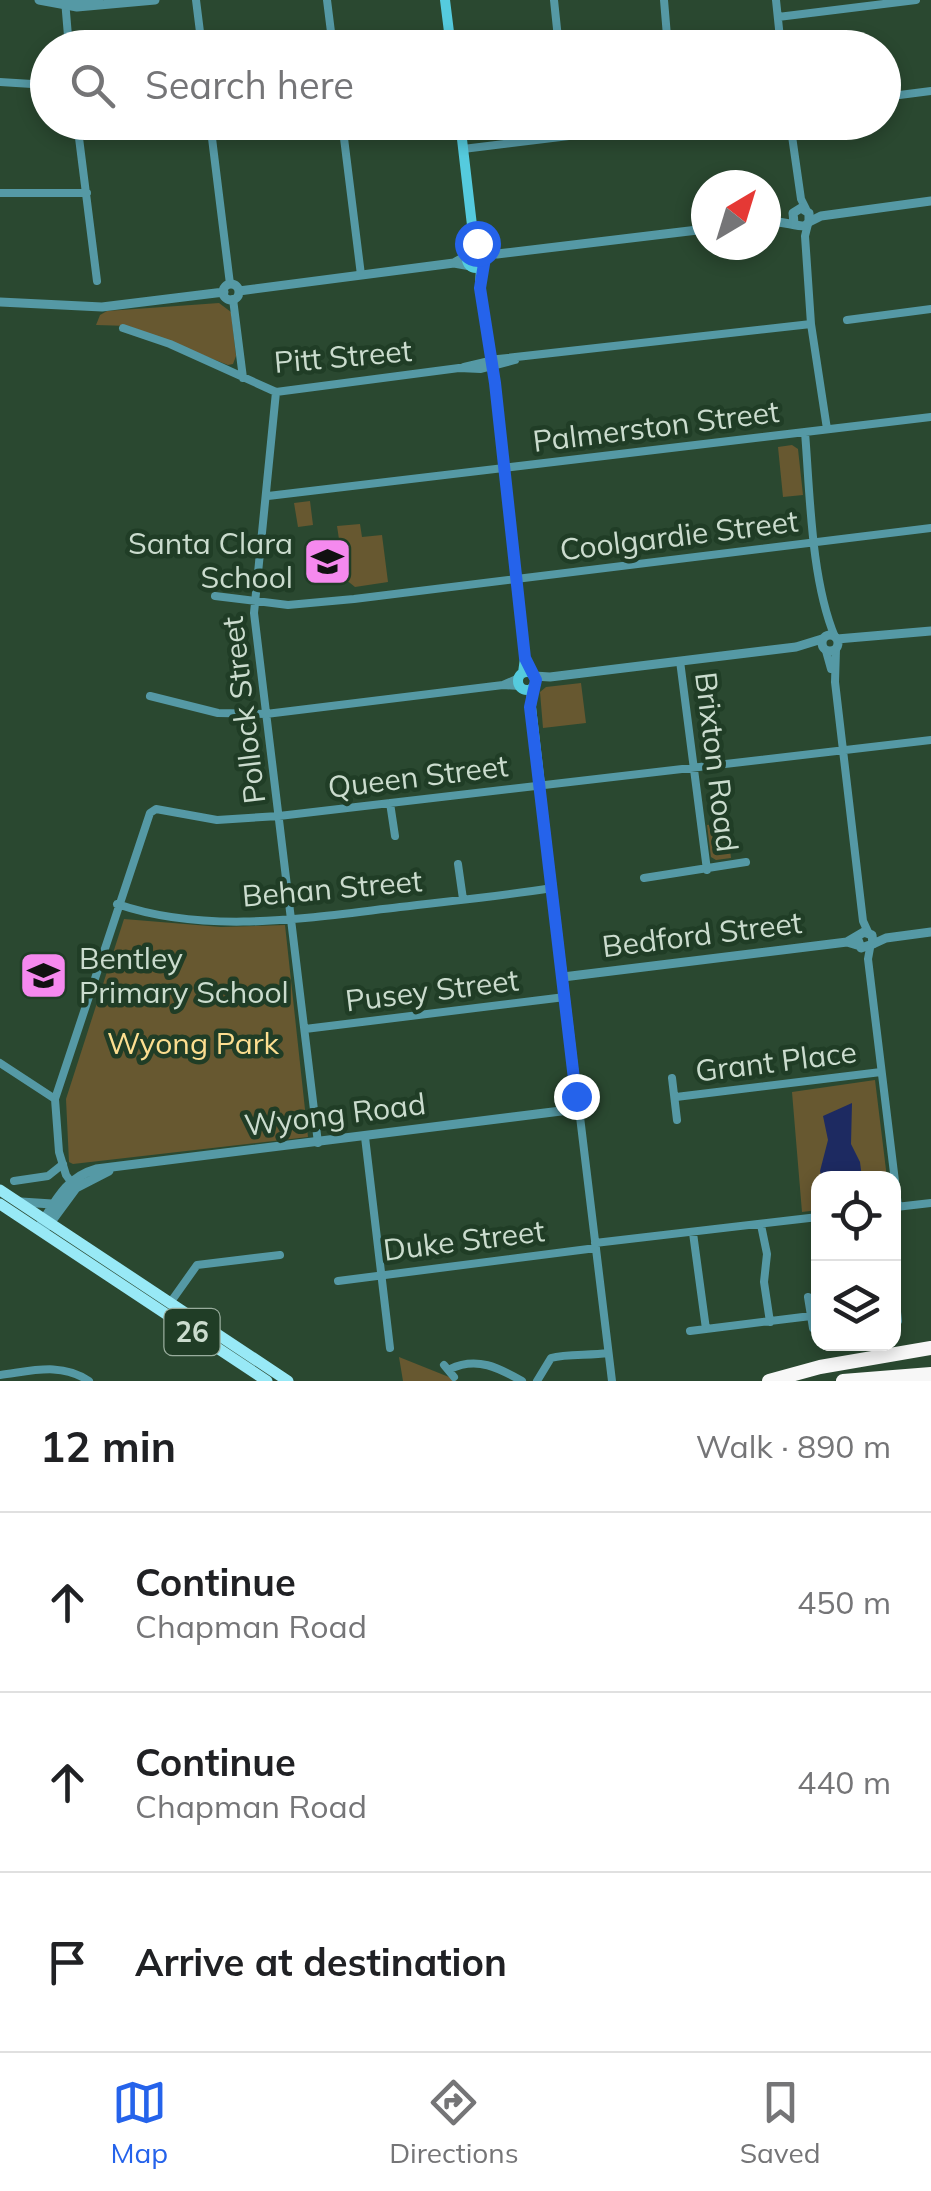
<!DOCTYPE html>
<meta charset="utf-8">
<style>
:root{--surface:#fff;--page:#f2f2f2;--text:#202124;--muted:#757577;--line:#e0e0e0;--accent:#2563eb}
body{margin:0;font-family:Mulish,sans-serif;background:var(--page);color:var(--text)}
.controls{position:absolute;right:30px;bottom:30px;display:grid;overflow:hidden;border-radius:20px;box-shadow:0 5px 15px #0003}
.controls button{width:90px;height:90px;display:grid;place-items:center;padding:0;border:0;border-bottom:2px solid var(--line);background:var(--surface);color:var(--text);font:50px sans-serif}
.compass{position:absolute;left:691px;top:170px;width:90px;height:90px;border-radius:50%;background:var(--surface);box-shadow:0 5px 15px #0003;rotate:38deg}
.stop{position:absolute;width:30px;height:30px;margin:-22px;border:8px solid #2563eb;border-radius:50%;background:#fff}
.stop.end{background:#2563eb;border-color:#fff;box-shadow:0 2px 10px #0008}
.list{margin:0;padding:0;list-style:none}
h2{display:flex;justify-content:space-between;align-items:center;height:130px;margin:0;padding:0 40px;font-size:42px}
h2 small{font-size:32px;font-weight:400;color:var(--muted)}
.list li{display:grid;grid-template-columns:65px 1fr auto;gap:30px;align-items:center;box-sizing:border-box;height:180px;padding:0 40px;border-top:2px solid var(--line)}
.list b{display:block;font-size:38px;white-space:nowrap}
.list p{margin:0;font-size:32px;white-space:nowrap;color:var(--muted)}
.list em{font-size:32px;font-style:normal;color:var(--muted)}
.icon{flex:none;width:55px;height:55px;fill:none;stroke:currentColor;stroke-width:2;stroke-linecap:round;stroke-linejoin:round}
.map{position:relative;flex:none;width:931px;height:1381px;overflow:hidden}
.search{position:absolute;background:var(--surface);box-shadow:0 5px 15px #0003;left:30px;right:30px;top:30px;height:110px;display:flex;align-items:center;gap:25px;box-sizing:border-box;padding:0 35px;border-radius:55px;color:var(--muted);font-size:38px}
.sheet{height:670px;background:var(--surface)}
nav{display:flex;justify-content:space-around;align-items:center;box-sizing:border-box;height:140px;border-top:2px solid var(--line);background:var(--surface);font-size:28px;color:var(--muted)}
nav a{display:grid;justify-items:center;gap:5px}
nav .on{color:var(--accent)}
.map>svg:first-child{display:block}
</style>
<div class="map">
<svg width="931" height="1381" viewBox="0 0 931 1381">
<rect width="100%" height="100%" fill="#2a4830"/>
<path fill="#675830" d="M 219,303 L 231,312 L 236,356 L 233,364 L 228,365 L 129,326 L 96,325 L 100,315 L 107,311 Z
M 792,445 L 798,449 L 803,495 L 783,497 L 778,447 Z
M 310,501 L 313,525 L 298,527 L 294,503 Z
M 360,524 L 362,537 L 382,535 L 388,582 L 355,587 L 345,579 L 337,526 Z
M 581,683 L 586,723 L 543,728 L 540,692 L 546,687 Z
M 727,823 L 731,858 L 716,860 L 711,857 L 707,825 Z
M 124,919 L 221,927 L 285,925 L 308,1137 L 73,1164 L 69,1162 L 66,1099 Z
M 875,1080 L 887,1178 L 818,1178 L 818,1210 L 802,1212 L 792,1092 Z
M 399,1357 L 454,1379 L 457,1381 L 403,1381 Z"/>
<path fill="#1d2a61" d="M 852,1103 L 851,1144 L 860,1162 L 862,1178 L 822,1178 L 820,1171 L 828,1140 L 823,1116 Z"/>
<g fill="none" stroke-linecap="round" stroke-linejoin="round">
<path stroke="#5599a5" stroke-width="8" d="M 65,0 L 69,48
M 196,0 L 202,48
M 327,0 L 333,48
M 554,0 L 559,48
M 664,0 L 668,48
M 776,0 L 781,48
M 778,17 L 916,0
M 0,82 L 48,85
M 884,97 L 931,91
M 77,122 L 97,281
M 210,122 L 230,284
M 342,122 L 361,275
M 790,122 L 801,199 L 806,209
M 463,149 L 683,122
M 0,193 L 87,193
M 808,224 L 805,236 L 811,324 L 827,429
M 233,299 L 243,378
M 847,320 L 931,309
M 123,328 L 170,344 L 276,392 L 459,368 L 481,369 L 515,360
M 464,367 L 498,359 L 811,324
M 276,392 L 254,613 L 318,1143
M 805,432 C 810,494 811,580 835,637
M 268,496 L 931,417
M 215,596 L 288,605 L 354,599 L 931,528
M 836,649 L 835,682 L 863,921 L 868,932
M 826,651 L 831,669
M 680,661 L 707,870
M 503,685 L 519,678
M 150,696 L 218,713 L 266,714 L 503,685 L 520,686
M 390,803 L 395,836
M 458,864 L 463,899
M 644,878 L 746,862
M 117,904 C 208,935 307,918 400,907 C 450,901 502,896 552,888
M 870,948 L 868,959 L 898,1206
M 305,1029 L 565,997
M 0,1063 L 55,1099
M 672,1078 L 677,1120
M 577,1092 L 612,1381
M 676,1097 L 881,1072
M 365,1137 L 390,1348
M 14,1181 L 48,1176 L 63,1164
M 74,1186 L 66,1175 L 59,1152 L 55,1099 L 150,813 L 156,809 L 217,820 L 279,816 L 931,740
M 896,1207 L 931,1203
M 761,1225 L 767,1254 L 764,1282 L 770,1322
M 693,1233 L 706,1329
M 595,1243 L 818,1217
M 338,1281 L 596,1248
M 894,1285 L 898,1321
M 808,1297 L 813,1328
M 170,1303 L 197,1265 L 280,1255
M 690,1331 L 811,1316
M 444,1365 L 454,1377
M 450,1369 C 477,1356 499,1368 522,1381
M 0,1375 C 32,1371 61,1362 89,1381
M 537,1381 L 551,1358 C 567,1353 590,1356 608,1353"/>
<path stroke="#5599a5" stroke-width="9" d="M 39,0 L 77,7 L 155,0
M 66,0 L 98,0
M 766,222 C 782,220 792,226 805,226 L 809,222 L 809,213 L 801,208 L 793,213 L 794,223
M 809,222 L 821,216 L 931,201
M 482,252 L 497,254 L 706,229
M 454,263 L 468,255
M223 292a8 8 0 1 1 16 0a8 8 0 1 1-16 0Z
M 239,291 L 454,263 L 471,266
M 0,302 L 102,307 L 224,292
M822 643a8 8 0 1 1 16 0a8 8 0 1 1-16 0Z
M 837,639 L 931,631
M 534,676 L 550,677 L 796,647 L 822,639
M 847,942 L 864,932 L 872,935 L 873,944 L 861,948 L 857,937
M 873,944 L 886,938 L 931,932
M 563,977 L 847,942 L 857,945
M 21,1202 L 52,1204
M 41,1224 C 56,1200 67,1177 96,1169 L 569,1110 L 575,1102 L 576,1088 L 540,785
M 48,1226 L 76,1188 L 109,1171"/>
<path stroke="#55cbde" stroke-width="10" d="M 445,0 L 451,48
M 460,122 L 473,234 L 479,250
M467 259a9 9 0 1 1 18 0a9 9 0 1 1-18 0Z
M 481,266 L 480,288 L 495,383 L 525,658 L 523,673
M518 681a9 9 0 1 1 18 0a9 9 0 1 1-18 0Z
M 532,688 L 531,707 L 540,785"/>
<path stroke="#98e9f6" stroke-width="11" d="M 0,1190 L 288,1381
M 0,1204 L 267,1381"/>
<path stroke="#f7f7f7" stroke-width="14" d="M 769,1381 L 820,1367 L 931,1348
M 843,1381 L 931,1374"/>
</g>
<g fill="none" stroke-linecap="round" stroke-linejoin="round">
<path stroke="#2563eb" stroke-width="12" d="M 477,243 L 485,258 L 480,288 L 495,383 L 525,658 L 536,680 L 530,707 L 576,1096"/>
</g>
<defs>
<symbol id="school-square" viewBox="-11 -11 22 22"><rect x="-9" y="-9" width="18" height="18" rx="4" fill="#f589ee" stroke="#203d26"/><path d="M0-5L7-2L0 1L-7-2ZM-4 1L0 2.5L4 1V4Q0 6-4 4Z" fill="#111"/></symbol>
</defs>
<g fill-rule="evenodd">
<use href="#school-square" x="300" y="534" width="55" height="55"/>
<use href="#school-square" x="16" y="948" width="55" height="55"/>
</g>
<g text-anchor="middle" stroke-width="9" stroke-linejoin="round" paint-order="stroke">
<rect fill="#203d26" stroke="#98ac9c" stroke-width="2.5" x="164.5" y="1309" width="55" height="46" rx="8"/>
<g font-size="28" font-weight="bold" fill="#cbdcce">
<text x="192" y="1342">26</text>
</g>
<g font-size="30" fill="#cbdcce" stroke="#203d26">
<text transform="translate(343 357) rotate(-5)" y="10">Pitt Street</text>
<text transform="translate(656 427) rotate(-7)" y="10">Palmerston Street</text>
<text transform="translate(679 536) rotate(-7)" y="10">Coolgardie Street</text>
<text transform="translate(244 710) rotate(-97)" y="10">Pollock Street</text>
<text transform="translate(716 762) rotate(83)" y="10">Brixton Road</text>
<text transform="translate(418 777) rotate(-7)" y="10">Queen Street</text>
<text transform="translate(332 889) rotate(-5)" y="10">Behan Street</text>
<text transform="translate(702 935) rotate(-7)" y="10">Bedford Street</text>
<text transform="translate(432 991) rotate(-7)" y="10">Pusey Street</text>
<text transform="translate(776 1062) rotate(-7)" y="10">Grant Place</text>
<text transform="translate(335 1115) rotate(-7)" y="10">Wyong Road</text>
<text transform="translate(464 1241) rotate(-7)" y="10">Duke Street</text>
</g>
<g font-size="30" fill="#cbdcce" stroke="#203d26" text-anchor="end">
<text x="293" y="554">Santa Clara<tspan x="293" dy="34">School</tspan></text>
<text x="79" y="969" text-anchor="start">Bentley<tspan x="79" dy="34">Primary School</tspan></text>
</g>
<g font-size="30" fill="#fcde90" stroke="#203d26">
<text x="193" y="1054">Wyong Park</text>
</g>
</g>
</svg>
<div class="controls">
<button><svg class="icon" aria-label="locate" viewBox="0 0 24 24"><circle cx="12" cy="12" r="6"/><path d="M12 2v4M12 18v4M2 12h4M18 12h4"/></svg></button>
<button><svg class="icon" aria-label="layers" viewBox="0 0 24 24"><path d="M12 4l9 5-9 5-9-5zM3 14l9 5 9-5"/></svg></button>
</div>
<svg class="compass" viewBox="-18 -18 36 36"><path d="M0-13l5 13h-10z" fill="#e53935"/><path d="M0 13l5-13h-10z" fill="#757577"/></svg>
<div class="stop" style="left:477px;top:243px"></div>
<div class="stop end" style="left:576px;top:1096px"></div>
<div class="search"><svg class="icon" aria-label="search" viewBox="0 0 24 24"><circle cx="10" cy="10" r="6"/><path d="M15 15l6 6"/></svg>Search here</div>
</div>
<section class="sheet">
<h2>12 min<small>Walk · 890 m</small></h2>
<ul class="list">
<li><svg class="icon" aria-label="ahead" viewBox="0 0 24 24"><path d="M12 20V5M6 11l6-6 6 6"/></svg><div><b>Continue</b><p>Chapman Road</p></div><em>450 m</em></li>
<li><svg class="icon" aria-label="ahead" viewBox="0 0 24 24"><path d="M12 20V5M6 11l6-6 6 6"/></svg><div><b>Continue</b><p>Chapman Road</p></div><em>440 m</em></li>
<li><svg class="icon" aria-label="arrive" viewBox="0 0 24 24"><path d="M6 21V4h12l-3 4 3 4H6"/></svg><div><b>Arrive at destination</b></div></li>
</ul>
</section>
<nav>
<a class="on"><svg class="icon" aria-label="map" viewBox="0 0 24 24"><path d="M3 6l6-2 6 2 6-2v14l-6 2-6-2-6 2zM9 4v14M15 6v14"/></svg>Map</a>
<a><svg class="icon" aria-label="directions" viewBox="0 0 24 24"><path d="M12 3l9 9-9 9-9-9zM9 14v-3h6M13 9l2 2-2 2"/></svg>Directions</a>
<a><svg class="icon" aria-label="saved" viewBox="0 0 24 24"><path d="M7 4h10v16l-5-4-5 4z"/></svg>Saved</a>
</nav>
